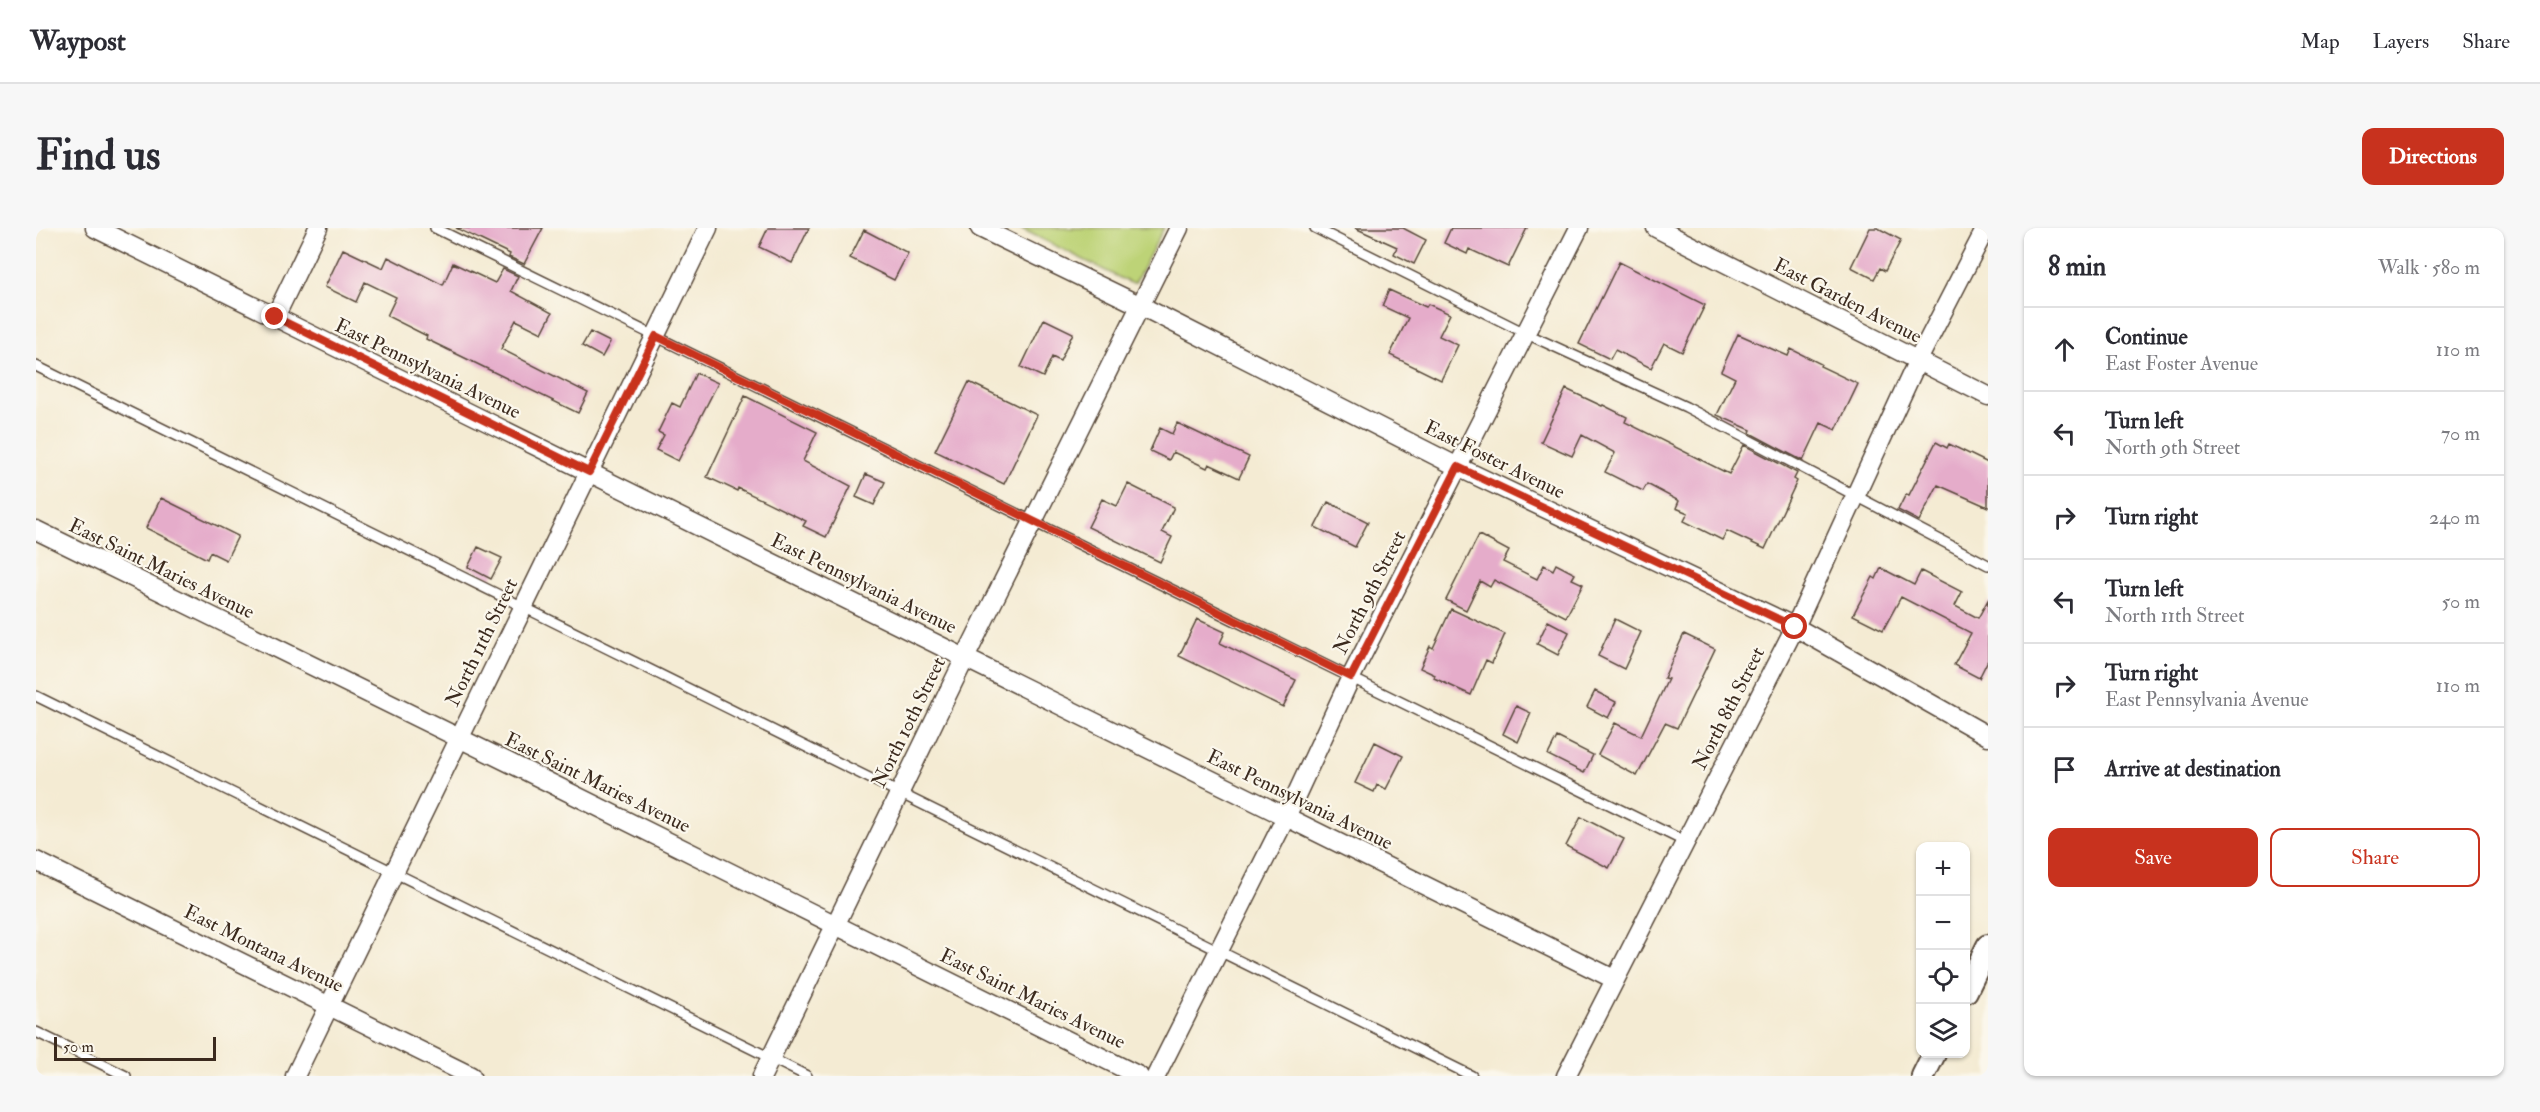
<!DOCTYPE html>
<meta charset="utf-8">
<style>
:root{--surface:#fff;--page:#f7f7f7;--text:#2b2b33;--muted:#7c7c81;--line:#e1e1e2;--accent:#c8321e}
body{margin:0;font-family:"IM FELL Double Pica",serif;background:var(--page);color:var(--text)}
.controls{position:absolute;right:18px;bottom:18px;display:grid;overflow:hidden;border-radius:12px;box-shadow:0 2px 4px #0004}
.controls button{width:54px;height:54px;display:grid;place-items:center;padding:0;border:0;border-bottom:2px solid var(--line);background:var(--surface);color:var(--text);font:30px sans-serif}
.scale{position:absolute;left:18px;bottom:15px;width:162px;box-sizing:border-box;padding-left:6px;border:3px solid #3b2a1e;border-top:0;font-size:16px;line-height:21px;white-space:nowrap;color:#3b2a1e;-webkit-text-stroke:4px #fbf7ec;paint-order:stroke}
.stop{position:absolute;width:18px;height:18px;margin:-14px;border:4px solid #c8321e;border-radius:50%;background:#fff}
.stop.end{background:#c8321e;border-color:#fff;box-shadow:0 2px 6px #0008}
.list{margin:0;padding:0;list-style:none}
h2{display:flex;justify-content:space-between;align-items:center;height:78px;margin:0;padding:0 24px;font-size:26px}
h2 small{font-size:20px;font-weight:400;color:var(--muted)}
.list li{display:grid;grid-template-columns:39px 1fr auto;gap:18px;align-items:center;box-sizing:border-box;height:84px;padding:0 24px;border-top:2px solid var(--line)}
.list b{display:block;font-size:22px;white-space:nowrap}
.list p{margin:0;font-size:20px;white-space:nowrap;color:var(--muted)}
.list em{font-size:20px;font-style:normal;color:var(--muted)}
.actions{display:flex;gap:12px;padding:18px 24px}
.actions a{flex:1;padding:14px 0;border:2px solid var(--accent);border-radius:12px;text-align:center;font-size:21px;color:var(--accent)}
.actions .main{background:var(--accent);color:#fff}
.icon{flex:none;width:33px;height:33px;fill:none;stroke:currentColor;stroke-width:2;stroke-linecap:round;stroke-linejoin:round}
.map{position:relative;flex:none;width:1952px;height:848px;overflow:hidden;border-radius:12px}
header{display:flex;align-items:center;gap:36px;box-sizing:border-box;height:84px;padding:0 30px;background:var(--surface);border-bottom:2px solid var(--line)}
header strong{font-size:28px}
nav{display:flex;gap:33px;margin-inline-start:auto;font-size:21px}
.intro{display:flex;align-items:center;justify-content:space-between;box-sizing:border-box;height:144px;padding:0 36px}
h1{margin:0;font-size:42px}
.button{padding:15px 27px;border-radius:12px;background:var(--accent);color:#fff;font-size:21px;font-weight:700}
main{display:flex;gap:36px;padding:0 36px}
aside{flex:1;background:var(--surface);border-radius:12px;box-shadow:0 2px 4px #0004}
.map>svg:first-child{display:block}
</style>
<header>
<strong>Waypost</strong>
<nav><a>Map</a><a>Layers</a><a>Share</a></nav>
</header>
<div class="intro"><h1>Find us</h1><a class="button">Directions</a></div>
<main>
<div class="map">
<svg width="1952" height="848" viewBox="0 0 1952 848">
<rect width="100%" height="100%" fill="#fbf7ec"/>
<filter id="ink" filterUnits="userSpaceOnUse"><feTurbulence type="fractalNoise" baseFrequency=".0167" numOctaves="2"/><feDisplacementMap in="SourceGraphic" scale="12" xChannelSelector="R" yChannelSelector="G"/><feConvolveMatrix kernelMatrix="1 2 1 2 8 2 1 2 1" color-interpolation-filters="sRGB"/></filter>
<filter id="wash" filterUnits="userSpaceOnUse"><feTurbulence type="fractalNoise" baseFrequency=".008" numOctaves="4" result="noise"/><feDisplacementMap in="SourceGraphic" scale="24" xChannelSelector="R" yChannelSelector="G"/><feGaussianBlur stdDeviation="1.35" result="paint"/><feColorMatrix in="noise" values="0 0 0 0 0 0 0 0 0 0 0 0 0 0 0 0 0 1.4 0 .05"/><feComposite in="paint" operator="in"/></filter>
<g filter="url(#wash)">
<rect width="100%" height="100%" fill="#f4ebd3"/>
<path fill="#bdd377" stroke="#7c7e4a" stroke-width="1.5" d="M 984,0 L 1128,0 L 1099,55 L 1094,55 Z"/>
<g id="blocks">
<path fill="#e5acca" d="M 420,0 L 507,0 L 488,36 L 473,29 L 474,26 Z
M 732,0 L 773,0 L 756,35 L 723,19 Z
M 1319,0 L 1367,0 L 1390,12 L 1378,36 L 1358,26 L 1361,19 Z
M 1415,0 L 1491,0 L 1472,39 L 1433,21 L 1431,26 L 1408,15 Z
M 1834,0 L 1842,0 L 1865,12 L 1849,43 L 1844,40 L 1838,51 L 1815,39 Z
M 828,2 L 872,25 L 858,52 L 814,30 Z
M 307,21 L 347,40 L 352,29 L 407,57 L 417,35 L 459,55 L 467,41 L 482,48 L 475,63 L 516,85 L 506,105 L 480,92 L 465,121 L 552,165 L 542,185 L 390,111 L 391,108 L 351,88 L 360,69 L 329,54 L 320,74 L 289,59 Z
M 1583,34 L 1669,77 L 1646,124 L 1628,115 L 1615,140 L 1579,122 L 1574,131 L 1543,116 Z
M 1353,62 L 1390,79 L 1392,76 L 1414,86 L 1403,108 L 1422,117 L 1405,152 L 1354,127 L 1372,90 L 1346,78 Z
M 1008,91 L 1037,105 L 1024,133 L 1016,129 L 1007,149 L 985,139 Z
M 554,104 L 574,114 L 566,129 L 546,118 Z
M 1702,106 L 1752,128 L 1755,121 L 1785,136 L 1784,138 L 1822,156 L 1800,202 L 1785,195 L 1767,233 L 1714,205 L 1715,202 L 1681,187 L 1699,150 L 1685,143 Z
M 660,145 L 682,155 L 642,233 L 620,222 L 628,207 L 622,204 L 636,175 L 644,179 Z
M 933,154 L 1001,187 L 968,256 L 899,223 Z
M 1530,161 L 1566,178 L 1567,177 L 1591,189 L 1589,194 L 1693,246 L 1708,217 L 1761,245 L 1758,251 L 1761,253 L 1729,321 L 1691,303 L 1686,312 L 1648,293 L 1652,285 L 1640,280 L 1643,273 L 1611,256 L 1607,263 L 1569,244 L 1579,225 L 1546,207 L 1536,228 L 1505,214 Z
M 709,168 L 781,204 L 767,233 L 815,258 L 790,309 L 767,298 L 770,293 L 702,260 L 701,263 L 671,249 Z
M 1141,195 L 1213,229 L 1203,250 L 1173,236 L 1171,240 L 1137,224 L 1133,232 L 1114,223 L 1124,200 L 1136,206 Z
M 1900,214 L 1911,220 L 1913,216 L 1952,235 L 1952,279 L 1902,257 L 1883,293 L 1862,282 L 1870,266 L 1873,267 Z
M 830,246 L 849,254 L 838,277 L 820,269 Z
M 1092,256 L 1138,279 L 1126,304 L 1136,309 L 1124,334 L 1052,299 L 1066,271 L 1081,278 Z
M 125,270 L 202,308 L 190,332 L 174,324 L 171,331 L 110,300 Z
M 1292,274 L 1332,294 L 1319,319 L 1279,299 Z
M 1443,307 L 1473,323 L 1467,334 L 1501,351 L 1508,337 L 1517,342 L 1520,336 L 1539,346 L 1536,351 L 1547,356 L 1530,389 L 1458,352 L 1454,359 L 1444,353 L 1430,382 L 1410,372 Z
M 442,319 L 466,330 L 455,351 L 432,339 Z
M 1845,340 L 1878,357 L 1885,343 L 1926,364 L 1919,378 L 1942,390 L 1952,372 L 1952,432 L 1943,450 L 1918,437 L 1935,405 L 1865,369 L 1847,402 L 1817,387 L 1837,349 L 1840,351 Z
M 1415,381 L 1469,406 L 1456,435 L 1450,432 L 1435,467 L 1398,450 L 1399,447 L 1384,440 L 1394,418 L 1397,420 Z
M 1161,391 L 1189,404 L 1184,415 L 1260,452 L 1247,479 L 1143,428 Z
M 1579,391 L 1605,404 L 1588,441 L 1562,428 Z
M 1512,393 L 1533,404 L 1522,427 L 1501,416 Z
M 1648,406 L 1679,421 L 1641,500 L 1629,495 L 1601,548 L 1562,527 L 1579,495 L 1605,508 L 1632,451 L 1628,450 Z
M 1559,463 L 1580,474 L 1572,490 L 1551,479 Z
M 1480,478 L 1495,485 L 1482,514 L 1467,506 Z
M 1521,509 L 1557,527 L 1548,545 L 1512,527 Z
M 1339,514 L 1367,528 L 1350,561 L 1341,557 L 1338,564 L 1319,555 Z
M 1545,589 L 1588,611 L 1573,640 L 1530,618 Z"/>
</g>
</g>
<g filter="url(#ink)">
<use href="#blocks" fill-opacity="0" stroke="#574739" stroke-width="1.5"/>
<g fill="none" stroke-linecap="round" stroke-linejoin="round">
<defs>
<path id="service" d="M 399,0 L 1648,613
M 1279,0 L 1489,105 L 1650,179 L 1952,337
M 0,138 L 1436,848
M 0,468 L 771,848
M 0,804 L 90,848"/>
<path id="minor" d="M 59,0 L 1578,751
M 944,0 L 1105,78 L 1422,239 L 1759,399 L 1952,508
M 1620,0 L 1952,168
M 239,89 L 282,0
M 0,302 L 478,537 L 1103,848
M 0,633 L 435,848
M 259,848 L 672,0
M 726,848 L 929,430 L 1143,0
M 1120,848 L 1250,589 L 1315,449 L 1543,0
M 1530,848 L 1759,399 L 1882,132 L 1950,0"/>
<path id="tertiary" d="M 1930,763 L 1952,718
M 1887,848 L 1898,826"/>
</defs>
<use href="#service" stroke="#574739" stroke-width="12"/>
<use href="#minor" stroke="#574739" stroke-width="21"/>
<use href="#tertiary" stroke="#574739" stroke-width="26"/>
<use href="#service" stroke="#fff" stroke-width="9"/>
<use href="#minor" stroke="#fff" stroke-width="18"/>
<use href="#tertiary" stroke="#fff" stroke-width="22"/>
</g>
</g>
<g fill="none" stroke-linecap="round" stroke-linejoin="round" filter="url(#ink)">
<path stroke="#c8321e" stroke-width="8" d="M 239,89 L 553,244 L 620,108 L 1315,449 L 1422,239 L 1759,399"/>
</g>
<g text-anchor="middle" stroke-width="4.5" stroke-linejoin="round" paint-order="stroke">
<g font-size="20" fill="#3b2a1e" stroke="#fbf7ec">
<text transform="translate(1812 72) rotate(27)" y="7">East Garden Avenue</text>
<text transform="translate(392 140) rotate(26)" y="7">East Pennsylvania Avenue</text>
<text transform="translate(1459 231) rotate(26)" y="7">East Foster Avenue</text>
<text transform="translate(126 340) rotate(26)" y="7">East Saint Maries Avenue</text>
<text transform="translate(828 355) rotate(26)" y="7">East Pennsylvania Avenue</text>
<text transform="translate(1333 364) rotate(-63)" y="7">North 9th Street</text>
<text transform="translate(445 414) rotate(-64)" y="7">North 11th Street</text>
<text transform="translate(1692 480) rotate(-63)" y="7">North 8th Street</text>
<text transform="translate(872 494) rotate(-64)" y="7">North 10th Street</text>
<text transform="translate(562 554) rotate(26)" y="7">East Saint Maries Avenue</text>
<text transform="translate(1264 571) rotate(26)" y="7">East Pennsylvania Avenue</text>
<text transform="translate(228 720) rotate(26)" y="7">East Montana Avenue</text>
<text transform="translate(997 770) rotate(26)" y="7">East Saint Maries Avenue</text>
</g>
</g>
</svg>
<div class="controls">
<button>+</button>
<button>−</button>
<button><svg class="icon" aria-label="locate" viewBox="0 0 24 24"><circle cx="12" cy="12" r="6"/><path d="M12 2v4M12 18v4M2 12h4M18 12h4"/></svg></button>
<button><svg class="icon" aria-label="layers" viewBox="0 0 24 24"><path d="M12 4l9 5-9 5-9-5zM3 14l9 5 9-5"/></svg></button>
</div>
<div class="scale">50 m</div>
<div class="stop" style="left:1759px;top:399px"></div>
<div class="stop end" style="left:239px;top:89px"></div>
</div>
<aside>
<h2>8 min<small>Walk · 580 m</small></h2>
<ul class="list">
<li><svg class="icon" aria-label="ahead" viewBox="0 0 24 24"><path d="M12 20V5M6 11l6-6 6 6"/></svg><div><b>Continue</b><p>East Foster Avenue</p></div><em>110 m</em></li>
<li><svg class="icon" aria-label="left" viewBox="0 0 24 24"><path d="M17 20v-9H6M10 6l-5 5 5 5"/></svg><div><b>Turn left</b><p>North 9th Street</p></div><em>70 m</em></li>
<li><svg class="icon" aria-label="right" viewBox="0 0 24 24"><path d="M7 20v-9h11M14 6l5 5-5 5"/></svg><div><b>Turn right</b></div><em>240 m</em></li>
<li><svg class="icon" aria-label="left" viewBox="0 0 24 24"><path d="M17 20v-9H6M10 6l-5 5 5 5"/></svg><div><b>Turn left</b><p>North 11th Street</p></div><em>50 m</em></li>
<li><svg class="icon" aria-label="right" viewBox="0 0 24 24"><path d="M7 20v-9h11M14 6l5 5-5 5"/></svg><div><b>Turn right</b><p>East Pennsylvania Avenue</p></div><em>110 m</em></li>
<li><svg class="icon" aria-label="arrive" viewBox="0 0 24 24"><path d="M6 21V4h12l-3 4 3 4H6"/></svg><div><b>Arrive at destination</b></div></li>
</ul>
<div class="actions"><a class="main">Save</a><a>Share</a></div>
</aside>
</main>
